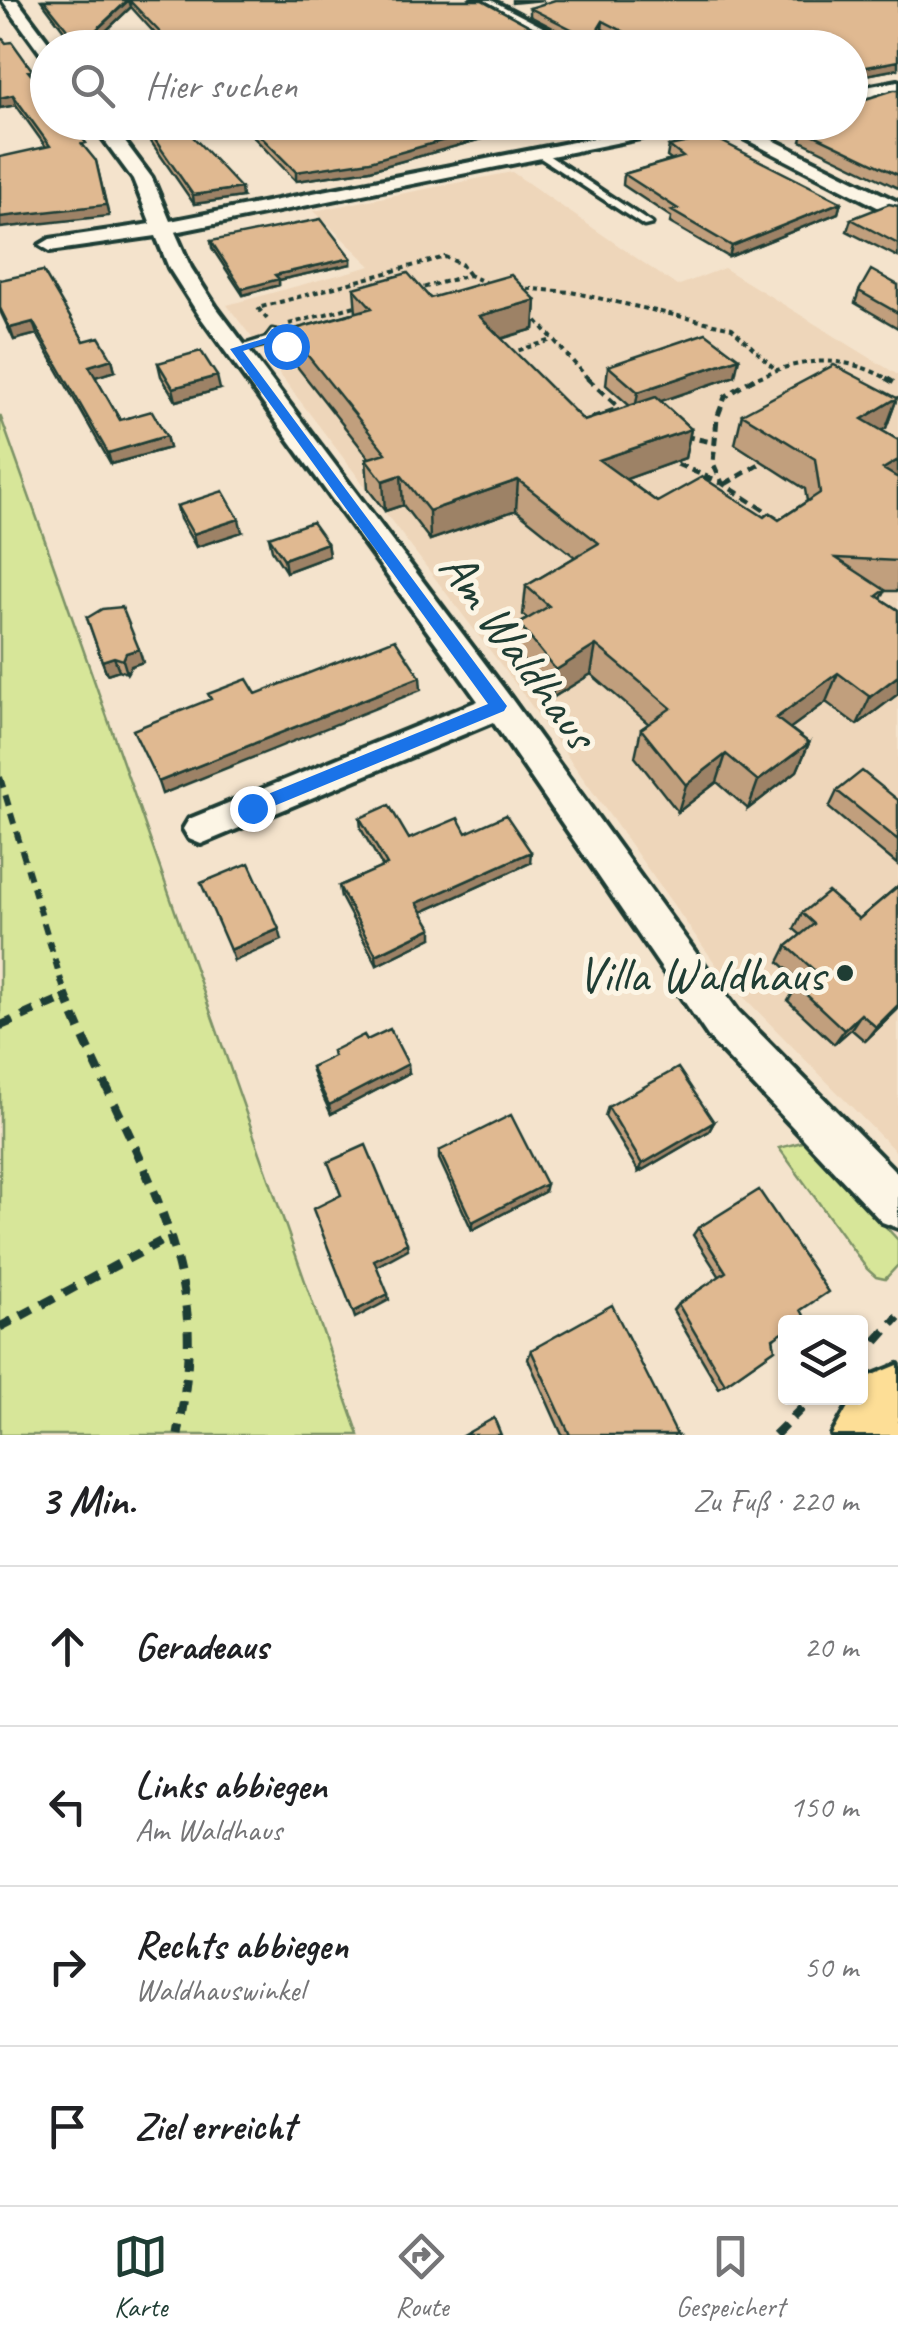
<!DOCTYPE html>
<html lang="de">
<meta charset="utf-8">
<style>
:root{--surface:#fff;--page:#f2f2f2;--text:#202124;--muted:#757577;--line:#e0e0e0;--accent:#1f3d34}
body{margin:0;font-family:Caveat,sans-serif;background:var(--page);color:var(--text)}
.controls{position:absolute;right:30px;bottom:30px;display:grid;overflow:hidden;border-radius:10px;box-shadow:0 2px 8px #0004}
.controls button{width:90px;height:90px;display:grid;place-items:center;padding:0;border:0;border-bottom:2px solid var(--line);background:var(--surface);color:var(--text);font:50px sans-serif}
.stop{position:absolute;width:30px;height:30px;margin:-22px;border:8px solid #1a73e8;border-radius:50%;background:#fff}
.stop.end{background:#1a73e8;border-color:#fff;box-shadow:0 2px 10px #0008}
.list{margin:0;padding:0;list-style:none}
h2{display:flex;justify-content:space-between;align-items:center;height:130px;margin:0;padding:0 40px;font-size:42px}
h2 small{font-size:32px;font-weight:400;color:var(--muted)}
.list li{display:grid;grid-template-columns:65px 1fr auto;gap:30px;align-items:center;box-sizing:border-box;height:160px;padding:0 40px;border-top:2px solid var(--line)}
.list b{display:block;font-size:38px;white-space:nowrap}
.list p{margin:0;font-size:32px;white-space:nowrap;color:var(--muted)}
.list em{font-size:32px;font-style:normal;color:var(--muted)}
.icon{flex:none;width:55px;height:55px;fill:none;stroke:currentColor;stroke-width:2;stroke-linecap:round;stroke-linejoin:round}
.map{position:relative;flex:none;width:898px;height:1435px;overflow:hidden}
.search{position:absolute;background:var(--surface);box-shadow:0 2px 8px #0004;left:30px;right:30px;top:30px;height:110px;display:flex;align-items:center;gap:25px;box-sizing:border-box;padding:0 35px;border-radius:55px;color:var(--muted);font-size:38px}
.sheet{height:770px;background:var(--surface)}
nav{display:flex;justify-content:space-around;align-items:center;box-sizing:border-box;height:140px;border-top:2px solid var(--line);background:var(--surface);font-size:28px;color:var(--muted)}
nav a{display:grid;justify-items:center;gap:5px}
nav .on{color:var(--accent)}
.map>svg:first-child{display:block}
</style>
<div class="map">
<svg width="898" height="1435" viewBox="0 0 898 1435">
<rect width="100%" height="100%" fill="#f4e3cc"/>
<filter id="ink" filterUnits="userSpaceOnUse"><feTurbulence type="fractalNoise" baseFrequency=".01" numOctaves="2"/><feDisplacementMap in="SourceGraphic" scale="20" xChannelSelector="R" yChannelSelector="G"/><feConvolveMatrix kernelMatrix="1 2 1 2 8 2 1 2 1" color-interpolation-filters="sRGB"/></filter>
<g filter="url(#ink)">
<path fill="#eed6ba" d="M 512,172 L 677,286 L 724,268 L 898,375 L 898,1154 L 727,980 L 523,694 L 227,305 L 371,266 L 314,211 Z"/>
<path fill="#d7e699" stroke="#7b9266" stroke-width="2.5" d="M 0,415 L 48,549 L 359,1435 L 0,1435 Z
M 806,1141 L 898,1240 L 898,1265 L 885,1279 L 876,1277 L 867,1269 L 779,1148 Z"/>
<g fill="none" stroke-linecap="round" stroke-linejoin="round">
<defs>
<path id="lane" d="M 542,152 L 545,153 L 652,224 L 644,226 L 539,157 L 539,153 Z
M 272,330 L 281,332 L 274,342 L 236,352 L 231,349 L 266,338 Z"/>
<path id="street" d="M 2,0 L 17,0 L 53,48 L 48,48 L 48,57 L 42,55 Z
M 472,0 L 491,0 L 583,48 L 562,48 Z
M 898,81 L 898,91 L 850,100 L 850,90 Z
M 91,122 L 110,122 L 152,178 L 170,221 L 675,122 L 737,122 L 898,202 L 898,216 L 891,214 L 714,123 L 175,232 L 191,268 L 216,307 L 510,697 L 738,1011 L 898,1174 L 898,1228 L 882,1222 L 710,1039 L 493,722 L 213,839 L 201,844 L 189,839 L 183,829 L 189,819 L 478,701 L 199,315 L 169,268 L 156,236 L 50,251 L 40,245 L 50,239 L 151,224 L 133,179 Z"/>
<path id="primary" d="M 898,1365 L 898,1435 L 832,1435 L 853,1398 L 860,1398 L 860,1388 L 871,1376 Z"/>
</defs>
<use href="#lane" stroke="#1f3d34" stroke-width="7"/>
<use href="#street" stroke="#1f3d34" stroke-width="8"/>
<use href="#primary" stroke="#1f3d34" stroke-width="8"/>
<path stroke="#1f3d34" stroke-width="4" stroke-dasharray="5 4" stroke-linecap="butt" d="M 518,288 L 571,292 L 732,328 L 776,370
M 415,290 L 469,275 L 489,284
M 531,314 L 590,381
M 267,319 L 258,308 L 445,257 L 461,264 L 469,275
M 289,324 L 359,305
M 510,353 L 552,340
M 750,381 C 799,358 843,352 891,381"/>
<path stroke="#1f3d34" stroke-width="5" stroke-dasharray="9 6" stroke-linecap="butt" d="M 587,378 L 625,413
M 754,378 L 725,397 L 717,418 L 713,463 L 722,483 L 786,524
M 886,378 L 898,385
M 577,423 L 617,409
M 684,436 L 716,443
M 677,464 L 721,483
M 725,484 L 763,462"/>
<path stroke="#1f3d34" stroke-width="6" stroke-dasharray="11 8" stroke-linecap="butt" d="M 0,777 L 66,997"/>
<path stroke="#1f3d34" stroke-width="9" stroke-dasharray="14 10" stroke-linecap="butt" d="M 65,994 C 106,1099 174,1200 187,1314 C 191,1355 185,1395 178,1435
M 0,1026 L 66,997
M 0,1327 L 171,1236
M 860,1359 L 898,1317
M 775,1435 L 812,1398"/>
<use href="#lane" fill="#fcf5e5" fill-rule="evenodd"/>
<use href="#street" fill="#fcf5e5" fill-rule="evenodd"/>
<use href="#primary" fill="#fdde96" fill-rule="evenodd"/>
</g>
<path fill="#c19f7d" stroke="#1f3d34" stroke-width="2.5" d="M 41,0 L 482,0 L 561,43 L 582,43 L 530,16 L 530,8 L 898,0 L 898,69 L 850,78 L 850,48 L 638,48 L 602,29 L 595,41 L 603,48 L 168,48 L 131,7 L 88,48 L 77,48 Z
M 0,36 L 34,78 L 88,152 L 109,216 L 46,147 L 16,105 L 0,108 Z
M 898,90 L 898,188 L 801,141 L 804,131 L 802,130 L 803,122 L 850,122 Z
M 239,122 L 608,122 L 596,126 L 591,123 L 541,135 L 528,126 L 370,170 L 296,181 Z
M 144,124 L 242,197 L 194,204 L 145,133 Z
M 669,146 L 841,202 L 838,213 L 729,257 L 670,223 L 671,217 L 623,185 L 624,174 L 671,160 L 667,157 Z
M 898,206 L 898,257 L 847,231 L 851,219 Z
M 211,241 L 351,258 L 351,264 L 279,280 L 279,285 L 243,295 L 212,248 Z
M 0,280 L 84,341 L 112,359 L 115,371 L 95,377 L 120,420 L 166,436 L 169,448 L 111,464 L 37,334 L 14,340 L 0,311 Z
M 898,285 L 898,328 L 855,303 L 859,291 Z
M 354,288 L 430,298 L 536,300 L 534,329 L 501,339 L 584,421 L 630,406 L 606,385 L 608,366 L 735,376 L 660,401 L 691,429 L 685,458 L 626,479 L 657,502 L 779,520 L 807,501 L 805,489 L 735,444 L 742,414 L 897,398 L 886,428 L 881,430 L 898,440 L 898,591 L 885,591 L 881,599 L 898,610 L 898,694 L 857,725 L 826,702 L 790,728 L 809,743 L 797,771 L 748,809 L 717,782 L 678,812 L 635,757 L 641,729 L 649,724 L 591,674 L 552,698 L 517,653 L 519,624 L 528,619 L 523,615 L 526,586 L 575,557 L 516,510 L 430,540 L 403,505 L 385,511 L 368,489 L 366,459 L 369,458 L 292,360 L 288,331 L 356,312 Z
M 158,363 L 220,389 L 176,401 L 161,376 Z
M 177,506 L 242,532 L 196,547 L 180,519 Z
M 269,537 L 327,543 L 329,556 L 286,572 L 272,550 Z
M 87,618 L 143,662 L 131,666 L 127,673 L 119,670 L 107,674 Z
M 837,791 L 898,800 L 898,865 L 829,808 Z
M 360,818 L 409,839 L 466,833 L 530,863 L 422,912 L 432,938 L 377,965 L 341,897 L 339,886 L 383,867 L 361,829 Z
M 898,886 L 898,1009 L 865,1041 L 851,1029 L 834,1044 L 788,1001 L 797,986 L 801,982 L 779,962 L 787,946 L 801,935 L 794,929 L 802,913 L 859,919 Z
M 367,1040 L 409,1073 L 331,1114 L 314,1077 L 311,1067 L 333,1057 L 332,1051 Z
M 608,1107 L 714,1122 L 709,1131 L 639,1172 L 605,1116 Z
M 439,1151 L 544,1192 L 472,1230 L 439,1159 Z
M 698,1228 L 801,1311 L 773,1339 L 775,1349 L 719,1388 L 673,1310 L 678,1304 L 720,1277 L 693,1235 Z
M 531,1350 L 677,1435 L 562,1435 L 528,1359 Z"/>
<path fill="#9d8266" stroke="#1f3d34" stroke-width="2.5" d="M 129,0 L 131,7 L 88,48 L 80,48 L 80,45 Z
M 512,0 L 544,0 L 512,3 Z
M 603,21 L 602,29 L 591,47 L 592,39 Z
M 898,61 L 898,69 L 850,78 L 850,70 Z
M 13,95 L 16,105 L 0,108 L 0,98 Z
M 509,122 L 529,122 L 528,126 L 370,170 L 296,181 L 296,172 Z
M 555,122 L 591,123 L 541,135 L 541,126 Z
M 96,161 L 109,216 L 0,228 L 0,217 Z
M 241,188 L 242,197 L 194,204 L 193,195 Z
M 841,202 L 838,213 L 729,257 L 732,246 Z
M 351,258 L 351,264 L 279,280 L 279,285 L 243,295 L 242,289 L 275,275 Z
M 536,300 L 534,329 L 478,345 L 479,316 Z
M 33,322 L 37,334 L 14,340 L 10,328 Z
M 739,358 L 735,376 L 635,410 L 638,392 Z
M 112,359 L 115,371 L 92,378 L 89,366 Z
M 217,376 L 220,389 L 176,401 L 173,388 Z
M 897,398 L 886,428 L 851,449 L 862,419 Z
M 691,429 L 685,458 L 596,490 L 599,460 Z
M 166,436 L 169,448 L 111,464 L 108,453 Z
M 898,460 L 898,482 L 883,469 Z
M 401,475 L 403,505 L 385,511 L 383,481 Z
M 518,480 L 516,510 L 430,540 L 429,511 Z
M 239,519 L 242,532 L 196,547 L 193,534 Z
M 327,543 L 329,556 L 286,572 L 284,559 Z
M 596,645 L 591,674 L 552,698 L 556,670 Z
M 139,649 L 143,662 L 131,666 L 127,673 L 123,660 L 126,653 Z
M 114,657 L 119,670 L 107,674 L 102,661 Z
M 838,673 L 826,702 L 766,746 L 776,718 Z
M 898,676 L 898,694 L 857,725 L 870,697 Z
M 420,677 L 421,690 L 162,794 L 158,782 Z
M 809,743 L 797,771 L 748,809 L 758,781 Z
M 726,754 L 717,782 L 678,812 L 686,785 Z
M 531,852 L 530,863 L 418,914 L 417,903 Z
M 432,928 L 432,938 L 377,965 L 376,955 Z
M 279,929 L 282,940 L 234,961 L 230,950 Z
M 898,1005 L 898,1009 L 865,1041 L 876,1027 Z
M 861,1014 L 851,1029 L 834,1044 L 844,1030 Z
M 408,1064 L 409,1073 L 331,1114 L 329,1105 Z
M 714,1122 L 709,1131 L 639,1172 L 642,1164 Z
M 546,1184 L 544,1192 L 472,1230 L 472,1222 Z
M 407,1243 L 408,1249 L 375,1267 L 374,1260 Z
M 388,1294 L 389,1300 L 355,1318 L 353,1312 Z"/>
<path fill="#e0b991" stroke="#1f3d34" stroke-width="2.5" d="M 44,0 L 128,0 L 80,45 Z
M 129,0 L 482,0 L 561,43 L 584,43 L 585,36 L 530,8 L 555,0 L 898,0 L 898,61 L 850,70 L 850,48 L 656,48 L 603,21 L 592,39 L 603,48 L 175,48 Z
M 0,36 L 6,43 L 12,42 L 32,70 L 28,71 L 48,95 L 48,122 L 70,122 L 86,143 L 82,144 L 96,161 L 106,205 L 0,217 L 0,157 L 50,146 L 13,95 L 0,98 Z
M 894,90 L 898,90 L 898,175 L 804,130 L 818,126 L 812,122 L 850,122 L 850,104 Z
M 153,122 L 179,122 L 241,188 L 193,195 L 144,124 Z
M 246,122 L 509,122 L 370,161 L 296,172 Z
M 537,122 L 555,122 L 541,126 Z
M 713,137 L 841,202 L 732,246 L 672,211 L 678,209 L 624,174 L 683,157 L 669,146 Z
M 889,204 L 898,206 L 898,244 L 851,219 Z
M 321,219 L 351,258 L 275,275 L 279,279 L 242,289 L 211,241 Z
M 871,270 L 898,285 L 898,313 L 859,291 Z
M 43,271 L 84,341 L 99,337 L 112,359 L 89,366 L 120,420 L 152,411 L 166,436 L 108,453 L 33,322 L 10,328 L 0,308 L 0,280 Z
M 408,273 L 430,298 L 511,275 L 536,300 L 479,316 L 584,421 L 656,397 L 691,429 L 599,460 L 657,502 L 702,477 L 764,517 L 769,513 L 779,520 L 820,493 L 815,459 L 742,414 L 834,365 L 897,398 L 862,419 L 898,440 L 898,460 L 883,469 L 898,478 L 898,561 L 836,558 L 885,590 L 877,596 L 898,610 L 898,676 L 870,697 L 838,673 L 776,718 L 809,743 L 758,781 L 726,754 L 686,785 L 641,729 L 671,708 L 596,645 L 556,670 L 519,624 L 549,606 L 526,586 L 599,543 L 518,480 L 429,511 L 401,475 L 383,481 L 366,459 L 386,453 L 288,331 L 372,308 L 354,288 Z
M 706,333 L 739,358 L 638,392 L 608,366 Z
M 201,351 L 217,376 L 173,388 L 158,363 Z
M 223,491 L 239,519 L 193,534 L 177,506 Z
M 312,522 L 327,543 L 284,559 L 269,537 Z
M 122,607 L 139,649 L 126,653 L 123,660 L 114,657 L 102,661 L 87,618 L 102,609 Z
M 395,639 L 420,677 L 158,782 L 133,730 L 211,699 L 208,694 L 247,679 L 256,694 Z
M 862,771 L 898,800 L 898,840 L 837,791 Z
M 389,805 L 409,839 L 458,818 L 466,833 L 506,815 L 531,852 L 417,903 L 432,928 L 376,955 L 339,886 L 387,865 L 360,818 Z
M 249,863 L 279,929 L 230,950 L 201,883 Z
M 898,886 L 898,1005 L 876,1027 L 861,1014 L 844,1030 L 797,986 L 814,970 L 787,946 L 814,924 L 802,913 L 828,892 L 859,919 Z
M 390,1029 L 408,1064 L 329,1105 L 311,1067 L 334,1056 L 332,1051 L 364,1035 L 367,1040 Z
M 678,1068 L 714,1122 L 642,1164 L 608,1107 Z
M 511,1115 L 546,1184 L 472,1222 L 439,1151 Z
M 366,1145 L 407,1243 L 374,1260 L 388,1294 L 353,1312 L 313,1209 L 341,1195 L 328,1162 Z
M 759,1190 L 828,1292 L 801,1310 L 805,1317 L 797,1322 L 786,1322 L 786,1330 L 773,1338 L 775,1349 L 725,1384 L 678,1304 L 726,1272 L 698,1228 Z
M 612,1305 L 677,1435 L 570,1435 L 531,1350 Z
M 494,1418 L 501,1435 L 464,1435 Z"/>
</g>
<path fill="#1a73e8" d="M 272,329 L 281,329 L 290,348 L 282,348 L 276,340 L 243,351 L 507,706 L 504,711 L 252,815 L 246,813 L 246,803 L 488,704 L 230,349 L 266,338 Z"/>
<circle fill="#1f3d34" stroke="#fcf5e5" stroke-width="4" cx="845" cy="973" r="10"/>
<g text-anchor="middle" stroke-width="10" stroke-linejoin="round" paint-order="stroke">
<g font-size="50" fill="#1f3d34" stroke="#fcf5e5">
<text transform="translate(520 649) rotate(54)" y="18">Am Waldhaus</text>
</g>
<g font-size="50" fill="#1f3d34" stroke="#fcf5e5" text-anchor="end">
<text x="825" y="991">Villa Waldhaus</text>
</g>
</g>
</svg>
<div class="controls">
<button><svg class="icon" aria-label="layers" viewBox="0 0 24 24"><path d="M12 4l9 5-9 5-9-5zM3 14l9 5 9-5"/></svg></button>
</div>
<div class="stop" style="left:286px;top:346px"></div>
<div class="stop end" style="left:252px;top:808px"></div>
<div class="search"><svg class="icon" aria-label="search" viewBox="0 0 24 24"><circle cx="10" cy="10" r="6"/><path d="M15 15l6 6"/></svg>Hier suchen</div>
</div>
<section class="sheet">
<h2>3 Min.<small>Zu Fuß · 220 m</small></h2>
<ul class="list">
<li><svg class="icon" aria-label="ahead" viewBox="0 0 24 24"><path d="M12 20V5M6 11l6-6 6 6"/></svg><div><b>Geradeaus</b></div><em>20 m</em></li>
<li><svg class="icon" aria-label="left" viewBox="0 0 24 24"><path d="M17 20v-9H6M10 6l-5 5 5 5"/></svg><div><b>Links abbiegen</b><p>Am Waldhaus</p></div><em>150 m</em></li>
<li><svg class="icon" aria-label="right" viewBox="0 0 24 24"><path d="M7 20v-9h11M14 6l5 5-5 5"/></svg><div><b>Rechts abbiegen</b><p>Waldhauswinkel</p></div><em>50 m</em></li>
<li><svg class="icon" aria-label="arrive" viewBox="0 0 24 24"><path d="M6 21V4h12l-3 4 3 4H6"/></svg><div><b>Ziel erreicht</b></div></li>
</ul>
</section>
<nav>
<a class="on"><svg class="icon" aria-label="map" viewBox="0 0 24 24"><path d="M3 6l6-2 6 2 6-2v14l-6 2-6-2-6 2zM9 4v14M15 6v14"/></svg>Karte</a>
<a><svg class="icon" aria-label="directions" viewBox="0 0 24 24"><path d="M12 3l9 9-9 9-9-9zM9 14v-3h6M13 9l2 2-2 2"/></svg>Route</a>
<a><svg class="icon" aria-label="saved" viewBox="0 0 24 24"><path d="M7 4h10v16l-5-4-5 4z"/></svg>Gespeichert</a>
</nav>
